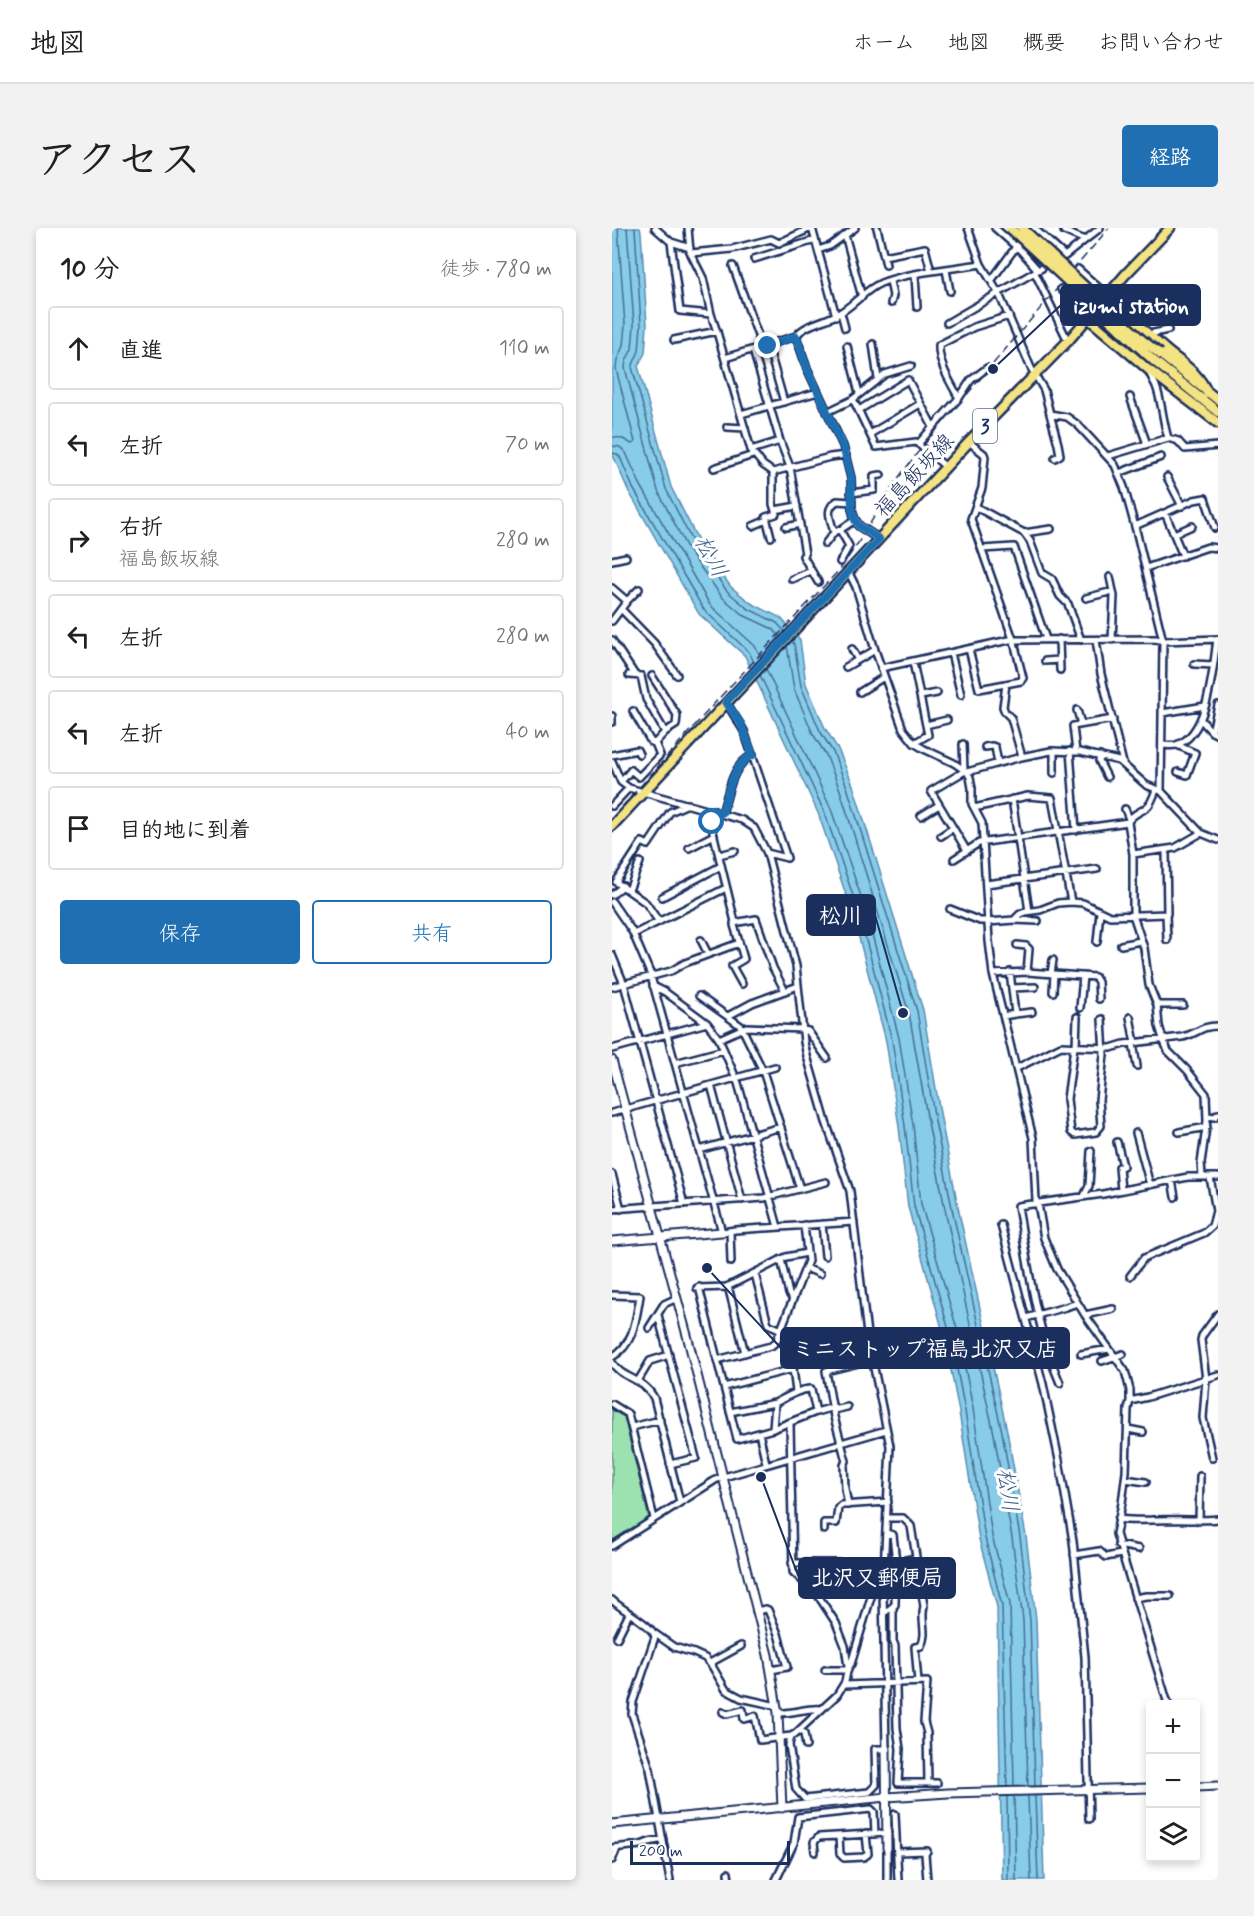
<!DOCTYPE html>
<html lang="ja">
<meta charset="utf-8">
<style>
:root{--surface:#fff;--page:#f2f2f2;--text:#202124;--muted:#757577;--line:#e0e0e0;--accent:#1f6fb2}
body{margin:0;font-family:Mynerve,"Klee One",sans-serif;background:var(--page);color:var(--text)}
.controls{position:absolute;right:18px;bottom:18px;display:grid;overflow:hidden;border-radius:6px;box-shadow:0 3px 9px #0003}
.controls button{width:54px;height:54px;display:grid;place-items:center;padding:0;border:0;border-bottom:2px solid var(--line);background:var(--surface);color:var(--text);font:30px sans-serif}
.scale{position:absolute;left:18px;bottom:15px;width:160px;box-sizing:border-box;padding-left:6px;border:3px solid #1b2f5e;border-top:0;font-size:16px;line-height:21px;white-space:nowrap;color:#1b2f5e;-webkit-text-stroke:4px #fff;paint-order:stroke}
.stop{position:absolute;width:18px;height:18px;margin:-14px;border:4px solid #1f6fb2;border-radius:50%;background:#fff}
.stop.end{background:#1f6fb2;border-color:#fff;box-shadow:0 2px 6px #0008}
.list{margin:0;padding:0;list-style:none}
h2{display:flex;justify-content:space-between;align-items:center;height:78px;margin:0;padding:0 24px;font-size:26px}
h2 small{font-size:20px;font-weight:400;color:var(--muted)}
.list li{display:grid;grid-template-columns:39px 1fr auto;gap:18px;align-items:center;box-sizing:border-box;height:84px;margin:0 12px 12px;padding:0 12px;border:2px solid var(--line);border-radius:6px}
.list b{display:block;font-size:22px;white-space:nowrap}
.list p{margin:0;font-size:20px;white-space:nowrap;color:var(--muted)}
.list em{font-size:20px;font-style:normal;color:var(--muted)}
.actions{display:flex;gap:12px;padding:18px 24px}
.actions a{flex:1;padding:14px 0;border:2px solid var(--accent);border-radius:6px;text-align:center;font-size:21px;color:var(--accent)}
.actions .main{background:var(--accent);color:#fff}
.icon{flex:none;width:33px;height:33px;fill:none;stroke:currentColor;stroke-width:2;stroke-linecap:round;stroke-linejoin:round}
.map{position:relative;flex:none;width:606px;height:1652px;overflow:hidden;border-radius:6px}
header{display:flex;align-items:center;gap:36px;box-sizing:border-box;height:84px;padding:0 30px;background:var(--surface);border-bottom:2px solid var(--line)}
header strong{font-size:28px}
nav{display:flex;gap:33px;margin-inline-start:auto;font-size:21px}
.intro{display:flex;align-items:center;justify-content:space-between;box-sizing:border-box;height:144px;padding:0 36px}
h1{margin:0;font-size:42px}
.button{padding:15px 27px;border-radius:6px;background:var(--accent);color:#fff;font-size:21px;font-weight:700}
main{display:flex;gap:36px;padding:0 36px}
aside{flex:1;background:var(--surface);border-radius:6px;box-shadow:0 3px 9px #0003}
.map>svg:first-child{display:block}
</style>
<header>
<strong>地図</strong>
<nav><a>ホーム</a><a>地図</a><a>概要</a><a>お問い合わせ</a></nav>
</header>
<div class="intro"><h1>アクセス</h1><a class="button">経路</a></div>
<main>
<aside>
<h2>10 分<small>徒歩 · 780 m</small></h2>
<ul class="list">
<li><svg class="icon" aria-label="ahead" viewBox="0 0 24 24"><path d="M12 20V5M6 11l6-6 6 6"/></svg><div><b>直進</b></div><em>110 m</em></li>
<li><svg class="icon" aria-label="left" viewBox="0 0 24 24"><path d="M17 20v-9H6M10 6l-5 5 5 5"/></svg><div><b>左折</b></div><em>70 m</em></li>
<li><svg class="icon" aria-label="right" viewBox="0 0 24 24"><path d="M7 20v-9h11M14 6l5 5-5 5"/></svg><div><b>右折</b><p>福島飯坂線</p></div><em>280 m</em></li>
<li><svg class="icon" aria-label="left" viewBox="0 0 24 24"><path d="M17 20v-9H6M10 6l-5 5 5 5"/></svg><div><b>左折</b></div><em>280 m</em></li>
<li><svg class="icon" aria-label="left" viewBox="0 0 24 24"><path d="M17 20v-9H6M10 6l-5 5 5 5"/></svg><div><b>左折</b></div><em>40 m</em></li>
<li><svg class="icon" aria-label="arrive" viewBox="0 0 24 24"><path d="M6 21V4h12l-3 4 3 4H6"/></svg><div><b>目的地に到着</b></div></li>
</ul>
<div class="actions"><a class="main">保存</a><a>共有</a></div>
</aside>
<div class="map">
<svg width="606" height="1652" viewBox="0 0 606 1652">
<rect width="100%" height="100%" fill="#fff"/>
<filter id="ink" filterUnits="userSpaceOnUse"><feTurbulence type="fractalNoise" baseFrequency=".0167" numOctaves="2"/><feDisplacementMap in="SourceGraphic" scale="12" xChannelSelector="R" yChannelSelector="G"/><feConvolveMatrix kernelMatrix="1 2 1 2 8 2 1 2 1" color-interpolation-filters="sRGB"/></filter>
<g filter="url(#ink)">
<path fill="#9ce2b0" stroke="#5c8887" stroke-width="1.5" d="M 0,1182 L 12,1189 L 37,1290 L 0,1313 Z"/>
<path fill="#87cce9" stroke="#5c8db1" stroke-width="1.5" d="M 0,0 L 28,0 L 29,4 L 35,97 L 33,125 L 26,138 L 59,259 L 88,316 L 119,359 L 139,375 L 169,390 L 188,412 L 194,456 L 213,500 L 226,521 L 241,557 L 311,782 L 329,891 L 348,989 L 395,1203 L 414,1308 L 424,1391 L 432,1652 L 390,1652 L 385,1379 L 367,1311 L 347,1184 L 333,1111 L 296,979 L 287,899 L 274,813 L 241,687 L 206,585 L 133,428 L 87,386 L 16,262 L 0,225 Z"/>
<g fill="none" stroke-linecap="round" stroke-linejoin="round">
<path stroke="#466e96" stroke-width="1.5" d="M 15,0 L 22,97 L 20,121 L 14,133 L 13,140 L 46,263 L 76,322 L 110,369 L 131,387 L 161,401 L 168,409
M 23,0 L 29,97 L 27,123 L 20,139 L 54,261 L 83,319 L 115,363 L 135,380 L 165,395 L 173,404
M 0,209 L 9,210 L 20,216 L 23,214 L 4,141 L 5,132 L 11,118 L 13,97 L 6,0
M 0,218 L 8,219 L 14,225 L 28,256 L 98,377 L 143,418 L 149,430
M 0,225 L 5,226 L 8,229 L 21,260 L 92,382 L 137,424 L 143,436
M 180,413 L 182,416 L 189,458 L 208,503 L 221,524 L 235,559 L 305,783 L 323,893 L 342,990 L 390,1204 L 408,1309 L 418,1392 L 423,1558
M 175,418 L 182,461 L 201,506 L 214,527 L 228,562 L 297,785 L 316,894 L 335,991 L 382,1206 L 400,1310 L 411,1392 L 416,1558
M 154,441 L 219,581 L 254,683 L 287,810 L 301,897 L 309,976 L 347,1108 L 361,1181 L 380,1308 L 398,1376 L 402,1558
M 148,447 L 212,583 L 247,685 L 280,812 L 293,898 L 302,978 L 339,1110 L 353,1183 L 373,1310 L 390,1378 L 395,1559
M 395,1568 L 396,1652
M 402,1568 L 404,1652
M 416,1568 L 419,1652
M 423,1568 L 426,1652"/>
<defs>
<path id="minor" d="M 43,0 L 59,14 L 78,20
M 76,0 L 78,24 L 91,50 L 99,86 L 105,104 L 139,222 L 151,237 L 161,244 L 218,229 L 234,227
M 200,0 L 224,88
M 265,0 L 274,37
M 356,0 L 369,36 L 379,53
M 383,0 L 409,23 L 426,42 L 430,40
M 422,0 L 453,28 L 449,30
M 452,0 L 452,3 L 473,12
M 233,7 L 250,69
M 59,14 L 68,83 L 99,86
M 406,16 L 379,53 L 387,66 L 419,140 L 432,162 L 438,186 L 455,189 L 466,197 L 503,237 L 512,259 L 525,306 L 551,413 L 549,563
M 206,22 L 218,18 L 243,0
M 79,25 L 120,21 L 159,11 L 167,15 L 199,0
M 272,28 L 313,20 L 319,43
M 453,28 L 488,0
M 142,31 L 203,12
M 121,38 L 150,119
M 466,41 L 495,67
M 334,42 L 338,63
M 423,45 L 456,113
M 303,47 L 305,79
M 278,53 L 281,68 L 279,75
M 449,61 L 476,90
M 229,85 L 233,100
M 335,95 L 426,42
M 537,106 L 556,102
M 62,112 L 105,103
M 261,116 L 266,151
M 156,118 L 172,174
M 235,118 L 247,165
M 141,122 L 168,213 L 178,239 L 193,326 L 191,328 L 206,354
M 113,130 L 184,108
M 375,140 L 359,152 L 347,170 C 338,154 326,135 327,117 L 362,99 L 397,88
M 537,143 C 539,151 543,154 545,161 C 550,176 551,194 556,210
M 518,169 L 535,216
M 241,171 L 264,219 L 304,214 L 334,239
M 247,182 L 296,152 L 321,199 L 307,215
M 215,184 L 240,172 L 273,146 L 299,138
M 129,186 L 206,164
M 438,186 L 446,216 L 448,227 L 443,230
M 115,199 L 133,200
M 321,199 L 347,170
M 258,206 L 308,176
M 139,222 L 168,213
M 496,228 L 556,210 L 566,213 L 573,221 L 606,218
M 102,240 L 141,227
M 507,245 L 549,229
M 555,249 L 570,278
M 239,265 L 262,262 L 262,248 L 269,247
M 240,274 L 225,273 C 213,281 218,289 221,301 L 223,303 L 228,302 L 243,292 L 240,281 L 239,250 L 231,218 L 195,140 L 184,108 C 193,96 211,94 224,87 C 241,79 252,62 269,55 C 297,44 339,41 369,36
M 364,279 L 412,305 L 439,301
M 163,282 L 185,278
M 553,285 L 571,328
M 141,298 L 155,292
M 523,298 L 582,272 L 593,270 L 603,300
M 174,299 L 188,296
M 412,305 L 418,313 L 430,345 L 440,351 L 448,368 L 456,376 L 469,412
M 562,306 L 580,298
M 159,309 L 154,289 L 164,286 L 161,276 L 161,244
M 213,316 L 223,303
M 370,321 L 402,319 L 434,411
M 0,332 L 14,329
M 228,334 L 237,318 L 228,302
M 534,340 L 596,319 L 606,320
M 236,343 L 244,359 L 263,422 L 291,501 L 302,515 L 312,521 L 342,535 L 355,544 L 358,549 L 360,560 L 360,576 L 370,595 L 377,713 L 381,746 L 421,910 L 424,973 L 426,976 L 432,1010 L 445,1041 L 473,1087 L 513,1143 L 518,1162 L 518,1173
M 498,349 L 502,368 L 500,412
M 180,351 L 199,343
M 0,360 L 15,373
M 474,370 L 501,363
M 9,381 L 42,415 L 65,447
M 0,393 L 15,373 L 27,361
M 447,411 L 448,442
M 0,412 L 23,447
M 484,412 L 489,446 L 511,535
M 240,421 L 246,432
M 357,421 L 367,461 L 409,453 L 411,450 L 402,414 L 359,291 L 370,260 L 373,229 L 372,226 L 357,214
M 339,425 L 349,467
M 433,433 L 447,432
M 301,434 L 316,507 L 302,515
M 582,436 L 601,437
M 234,439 L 263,422
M 269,440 L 397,412 L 544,411 L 551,413 L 606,411
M 40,448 L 65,487 L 64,497 L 53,504
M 394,456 L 391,479 L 393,484 L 399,490 L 410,529
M 248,464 L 272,449
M 309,468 L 325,465
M 114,474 L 132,503 L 175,630
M 606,477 L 600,504 L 606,507
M 465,482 L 469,496
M 21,483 L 39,514 L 43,515
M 550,485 L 593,478
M 0,488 L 0,494
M 589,492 L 600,504
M 314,497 L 335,492
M 351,516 L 352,542
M 550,517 C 554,517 560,518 564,517 C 597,507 601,439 605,411
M 565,517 L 583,525 L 575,547 L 566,544
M 373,519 L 380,518 L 383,519 L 386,535
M 458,523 L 464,602
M 464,524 L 461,498 L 501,491
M 0,527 L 25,522 L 27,526
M 488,528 L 487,533 L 495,549
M 0,533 L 9,554 L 17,560 L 130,592 L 142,600 L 155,625 L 184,738 L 192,814 L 195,828 L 214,894 L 238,963 L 255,1106 L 278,1218 L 271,1363 L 274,1521 L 263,1521 L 264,1557 L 257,1564 L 193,1571 L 184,1561 L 177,1517 L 179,1508
M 353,543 L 319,563 L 355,623
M 355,544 L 409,529 L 439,523 L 468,524 L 507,533 L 534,557 L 549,563 L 589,605 L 606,612
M 442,545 L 442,523
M 9,554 L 19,542 L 27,549 L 48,527 L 43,515 L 53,504 L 34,471 L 29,448 L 17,447
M 400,571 L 417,683
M 0,578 L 17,560
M 362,580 L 416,568 L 440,570 L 459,674
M 513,581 L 517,591
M 101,582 L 101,604 L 123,694 L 122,697 L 132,731 L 120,738 L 130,756
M 110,585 C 117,565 119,537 141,527
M 309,588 L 327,577
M 516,594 L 521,626 L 521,687 L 532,720 L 537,757 L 545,777 L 547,798 L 551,811 L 556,823 L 575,842 L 594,866 L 595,893 L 589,935 L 590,948
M 329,608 L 341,600
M 77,620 L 102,607
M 155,625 L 175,630
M 521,626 L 563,620 L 589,605
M 107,627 L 123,623
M 342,631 L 367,615 L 516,594 C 521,584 530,585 537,577 C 540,573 542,567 544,562
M 374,656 L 485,641
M 17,662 L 28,634
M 0,667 L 11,658
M 50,669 L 109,638
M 0,674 L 20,703 L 38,745 L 110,1004 L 123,1002 L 242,994
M 338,681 L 368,693 L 376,693
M 554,686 L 555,712
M 402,692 L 426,693
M 47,694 L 34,675 L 4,654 L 30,614 L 36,617 L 58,584 L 76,576
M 376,694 L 402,692 L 408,686 L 413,684 L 428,682 L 446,675 L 459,674 L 471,675 L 498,688 L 555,686 L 554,622
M 122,695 L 144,691 L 161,740 L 173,763
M 22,706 L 114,660
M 89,712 L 96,726
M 485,714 L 488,684
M 405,717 L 414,718 L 417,721 L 415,744
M 509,717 L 528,713
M 0,727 L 12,756 L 72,976
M 381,746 L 415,744 L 483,749 L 486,754 L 487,771
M 439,746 L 441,732
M 41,758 L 53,764 L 95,795 L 107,811 L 126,855 L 166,999
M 0,759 L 59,743 L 73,735 L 127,715
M 400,760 L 423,759
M 441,764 L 442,746
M 87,768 L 129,798 L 151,843 L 188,961
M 545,777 L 571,777
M 468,780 L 471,748
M 403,786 L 420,784
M 116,788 L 140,775 L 186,758
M 391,788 L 403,786 L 398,744
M 518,789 L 523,815
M 107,811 L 134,799 L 191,801 L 196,803 L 215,830
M 521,815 L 525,838
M 462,819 L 455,871 L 459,904 L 463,907 L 484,904 L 489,898 L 487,872 L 492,827 L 490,791
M 464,819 L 465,789
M 0,821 L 95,795
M 63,835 L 112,822
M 405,840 L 449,818 L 499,820 L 512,816 L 570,809 C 586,806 587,798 606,798
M 99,857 L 130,972
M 0,885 L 163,839
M 596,888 L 603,889 L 606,886
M 567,904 L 595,899
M 524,905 L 538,957
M 505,914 L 511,938 L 507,939 L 509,962
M 87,922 L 169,899
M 0,946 L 9,981
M 560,952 L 563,969
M 472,968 L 477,958 L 479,923
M 0,981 L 152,970 L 214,954
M 210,996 L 213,1028
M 389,997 L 431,1156 L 447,1232 L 461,1313 L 473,1429 L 477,1591
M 118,1003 L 119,1034
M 169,1031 L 177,1066 L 181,1071
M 194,1040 L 208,1046
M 143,1046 L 156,1096 L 197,1114 L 181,1141 L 184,1164
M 518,1048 L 532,1030 L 592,1005 L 600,998 L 604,983 L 598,949
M 116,1058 L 133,1125
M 87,1059 L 125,1211 L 161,1201 L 163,1175 C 175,1169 187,1161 199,1161 L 204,1184 L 161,1201
M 85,1060 L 115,1059 L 174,1029 L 195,1025
M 0,1067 L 28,1068 C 24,1091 22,1117 0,1129
M 46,1087 L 84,1230 L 58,1236
M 473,1087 L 501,1081
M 414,1090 L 454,1079 L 465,1075
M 37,1100 L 52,1076 L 65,1070
M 469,1126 L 497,1121
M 105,1132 L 159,1118 L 164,1114 L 196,1033 L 192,997
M 490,1133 L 511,1126
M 0,1134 C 9,1151 31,1149 42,1170 L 68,1274
M 26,1153 L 38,1133 L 57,1127
M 448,1155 C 424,1100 416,1038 406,978 L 491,966 L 576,949 L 606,949
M 112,1159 L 181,1141
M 0,1176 L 16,1186 L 42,1290
M 222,1182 L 235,1179
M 118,1184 L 163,1175
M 204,1184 L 222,1179
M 20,1199 L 48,1192
M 516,1201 L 531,1204
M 147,1205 L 154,1235
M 600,1230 L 591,1190 L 594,1151 L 589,1112 L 590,1108 L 606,1086
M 513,1251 L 534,1254
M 236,1277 L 233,1261 L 232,1237 L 234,1233 L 222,1189 L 214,1143 L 259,1132
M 275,1290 L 291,1290 L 299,1298 L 312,1378 C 308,1392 316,1405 309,1418 L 303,1419 L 306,1454
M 506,1291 C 518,1293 527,1292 539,1292 C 562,1291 584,1293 606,1291
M 587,1293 L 588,1248
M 212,1302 L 212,1295 L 224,1295 L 226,1280 L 229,1277 L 276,1274
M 506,1317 L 527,1321
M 0,1318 L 105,1251 L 274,1202
M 462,1327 L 487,1323 L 494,1329 L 509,1326
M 284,1334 L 304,1330
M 180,1335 L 273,1335
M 523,1370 L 534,1368 L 558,1368
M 0,1372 C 11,1383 41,1397 43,1409 L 21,1474 L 20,1486 L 38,1541 L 58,1652
M 281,1378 L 281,1413 L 283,1418 L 285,1500 L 288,1521 L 286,1555 L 325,1555
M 144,1383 L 154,1381 L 156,1382 L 166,1406 L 175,1439 L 159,1442
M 272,1385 L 283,1377 L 284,1334 L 281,1307 L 274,1305
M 42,1405 L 62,1419 L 82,1425 L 93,1430 L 100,1438 L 114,1462 L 129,1470 L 165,1478
M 5,1410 L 17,1386
M 98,1435 L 129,1418
M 236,1439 L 239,1436 L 268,1339 L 273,1335
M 213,1442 L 236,1442
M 233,1457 L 315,1454 L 312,1494 L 315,1505 L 316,1555
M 556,1476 L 504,1306 L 510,1275 L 514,1244 L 516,1181 L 518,1173 L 536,1169 L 606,1147
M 111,1484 L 115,1486 L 131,1482 L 132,1491 L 143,1488 L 148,1512 L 179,1508 L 183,1506 L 225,1467 L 233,1454 L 236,1439 L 233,1418 L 224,1395 L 205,1366 L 181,1344 L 178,1196
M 166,1485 C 181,1486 195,1479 210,1481
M 188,1502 L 192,1506 L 194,1518
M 283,1586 L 286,1652
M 227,1608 L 228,1626 L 232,1630 L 252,1629 L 256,1626 L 254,1606
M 0,1620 L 29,1617 L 37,1614 L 51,1611
M 203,1624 L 202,1614 L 207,1609 L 275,1605
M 285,1624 L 315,1623 L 313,1626 L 315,1652
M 0,1632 L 5,1620
M 116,1645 L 117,1652
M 164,1652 L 182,1615 L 186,1589 L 259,1581 L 262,1584 L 263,1606
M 275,1652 L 275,1620"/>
<path id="tertiary" d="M 243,292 L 247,298 L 267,311
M 0,832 L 76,1111 L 156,1427 L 166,1485 L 170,1580
M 0,1013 L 110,1004
M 274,1521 L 275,1620
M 584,1559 L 606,1558
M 0,1596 L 275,1569 L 336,1565 L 538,1560"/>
<path id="primary" d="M 0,598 L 357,214 L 456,113 L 513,47 L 558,0"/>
<path id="trunk" d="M 495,67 C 514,85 533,104 554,122 C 569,135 588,145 595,165
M 476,90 L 537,142 L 606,195
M 548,126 L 606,172
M 542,133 L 606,184"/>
</defs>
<use href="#minor" stroke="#1b2f5e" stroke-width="10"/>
<use href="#tertiary" stroke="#1b2f5e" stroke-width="11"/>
<use href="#primary" stroke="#1b2f5e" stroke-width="13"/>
<use href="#trunk" stroke="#1b2f5e" stroke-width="13"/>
<use href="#minor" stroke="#fff" stroke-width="5"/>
<use href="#tertiary" stroke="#fff" stroke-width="7"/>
<use href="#primary" stroke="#f4e382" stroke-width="8"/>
<use href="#trunk" stroke="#f4e382" stroke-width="8"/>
<path stroke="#1b2f5e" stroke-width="1.5" stroke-dasharray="9 4.5" stroke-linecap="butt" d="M 0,590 L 110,467 L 229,340 L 246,315 L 284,253 L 310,219 L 497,0"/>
<defs>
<path id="trunk-bridge" d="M 398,0 L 542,133
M 410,0 L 530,112 L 548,126"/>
</defs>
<use href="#trunk-bridge" stroke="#1b2f5e" stroke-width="13" stroke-linecap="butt"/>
<use href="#trunk-bridge" stroke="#f4e382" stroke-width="8"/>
</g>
</g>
<g fill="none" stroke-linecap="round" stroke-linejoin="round" filter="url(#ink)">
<path stroke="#1f6fb2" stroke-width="8" d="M 100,594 L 101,582 L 110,585 C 117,565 119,537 141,527 L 129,496 L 114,474 L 267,311 L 247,298 L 243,292 L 240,281 L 239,250 L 231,218 L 195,140 L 184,108 L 156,118"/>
</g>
<g text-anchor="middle" stroke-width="6" stroke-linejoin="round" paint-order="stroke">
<rect fill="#fff" stroke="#5f6d8e" stroke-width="1.5" x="361" y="181" width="24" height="34" rx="4.5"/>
<g font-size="20" font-weight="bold" fill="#1b2f5e">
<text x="373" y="205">3</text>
</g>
<g font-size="21" fill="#1b2f5e" stroke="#fff">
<text transform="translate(302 247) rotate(-47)" y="7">福島飯坂線</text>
</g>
<g font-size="22" font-style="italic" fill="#3b5e88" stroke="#fff">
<text transform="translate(100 328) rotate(62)" y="8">松川</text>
<text transform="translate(397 1262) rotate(82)" y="8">松川</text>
</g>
</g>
<path fill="none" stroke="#1b2f5e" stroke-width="2" d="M381 141L449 77M291 785L263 687M95 1040L169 1120M149 1249L187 1350"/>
<g fill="#1b2f5e" stroke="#fff" stroke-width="2">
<circle cx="381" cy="141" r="6"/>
<circle cx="291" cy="785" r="6"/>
<circle cx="95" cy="1040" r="6"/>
<circle cx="149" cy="1249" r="6"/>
</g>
<g fill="#1b2f5e" stroke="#1b2f5e" stroke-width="2">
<rect x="449" y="57" width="139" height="40" rx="6"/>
<rect x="195" y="667" width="68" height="40" rx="6"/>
<rect x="169" y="1100" width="288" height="40" rx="6"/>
<rect x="187" y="1330" width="156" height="40" rx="6"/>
</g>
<g font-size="22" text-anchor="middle" font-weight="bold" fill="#fff">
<text x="519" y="85">izumi station</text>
<text x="229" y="695">松川</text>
<text x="313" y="1128">ミニストップ福島北沢又店</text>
<text x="265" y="1357">北沢又郵便局</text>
</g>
</svg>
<div class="controls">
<button>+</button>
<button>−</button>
<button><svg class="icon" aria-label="layers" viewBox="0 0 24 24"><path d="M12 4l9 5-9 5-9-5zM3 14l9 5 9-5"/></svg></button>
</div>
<div class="scale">200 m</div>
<div class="stop" style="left:100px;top:594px"></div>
<div class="stop end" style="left:156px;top:118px"></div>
</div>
</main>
